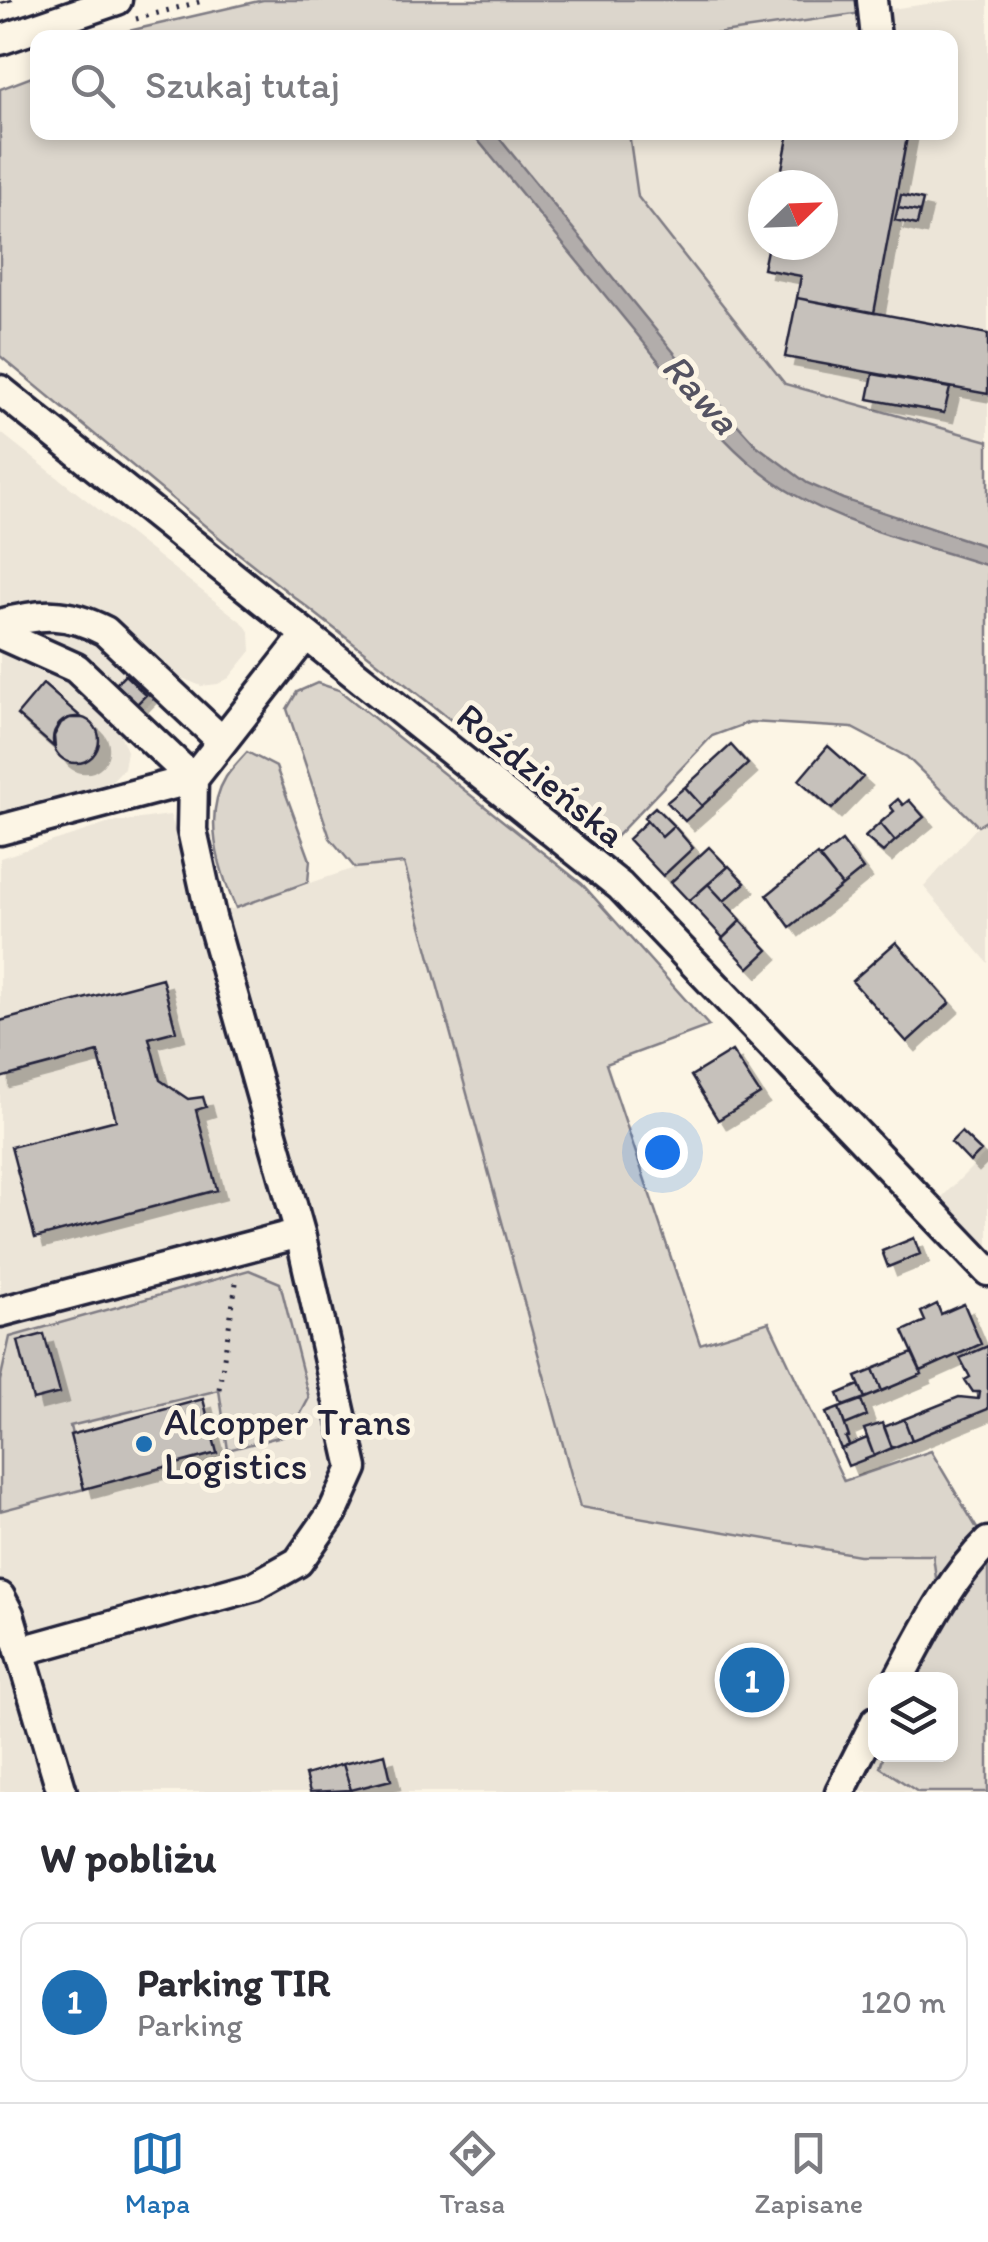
<!DOCTYPE html>
<html lang="pl">
<meta charset="utf-8">
<style>
:root{--surface:#fff;--page:#f7f7f7;--text:#2b2b33;--muted:#7c7c81;--line:#e1e1e2;--accent:#1f6fb2}
body{margin:0;font-family:Itim,sans-serif;background:var(--page);color:var(--text)}
.controls{position:absolute;right:30px;bottom:30px;display:grid;overflow:hidden;border-radius:20px;box-shadow:0 5px 15px #0003}
.controls button{width:90px;height:90px;display:grid;place-items:center;padding:0;border:0;border-bottom:2px solid var(--line);background:var(--surface);color:var(--text);font:50px sans-serif}
.compass{position:absolute;left:748px;top:170px;width:90px;height:90px;border-radius:50%;background:var(--surface);box-shadow:0 5px 15px #0003;rotate:67deg}
.you{position:absolute;left:662px;top:1152px;width:35px;height:35px;margin:-25px;border:8px solid #fff;border-radius:50%;background:#1a73e8;box-shadow:0 0 0 15px #1a73e833}
.badge{display:grid;place-items:center;width:65px;height:65px;border-radius:50%;background:var(--accent);color:#fff;font-size:32px;font-weight:700}
.pin{position:absolute;translate:-50% -50%;border:5px solid #fff;box-shadow:0 2px 10px #0006}
.list{margin:0;padding:0;list-style:none}
h2{display:flex;justify-content:space-between;align-items:center;height:130px;margin:0;padding:0 40px;font-size:42px}
h2 small{font-size:32px;font-weight:400;color:var(--muted)}
.list li{display:grid;grid-template-columns:65px 1fr auto;gap:30px;align-items:center;box-sizing:border-box;height:160px;margin:0 20px 20px;padding:0 20px;border:2px solid var(--line);border-radius:20px}
.list b{display:block;font-size:38px;white-space:nowrap}
.list p{margin:0;font-size:32px;white-space:nowrap;color:var(--muted)}
.list em{font-size:32px;font-style:normal;color:var(--muted)}
.icon{flex:none;width:55px;height:55px;fill:none;stroke:currentColor;stroke-width:2;stroke-linecap:round;stroke-linejoin:round}
.map{position:relative;flex:none;width:988px;height:1792px;overflow:hidden}
.search{position:absolute;background:var(--surface);box-shadow:0 5px 15px #0003;left:30px;right:30px;top:30px;height:110px;display:flex;align-items:center;gap:25px;box-sizing:border-box;padding:0 35px;border-radius:20px;color:var(--muted);font-size:38px}
.sheet{height:310px;background:var(--surface)}
nav{display:flex;justify-content:space-around;align-items:center;box-sizing:border-box;height:140px;border-top:2px solid var(--line);background:var(--surface);font-size:28px;color:var(--muted)}
nav a{display:grid;justify-items:center;gap:5px}
nav .on{color:var(--accent)}
.map>svg:first-child{display:block}
</style>
<div class="map">
<svg width="988" height="1792" viewBox="0 0 988 1792">
<defs>
<filter id="shadow"><feDropShadow dx="9" dy="9" stdDeviation="0" flood-color="#0004"/></filter>
</defs>
<rect width="100%" height="100%" fill="#fcf5e5"/>
<filter id="ink" filterUnits="userSpaceOnUse"><feTurbulence type="fractalNoise" baseFrequency=".01" numOctaves="2"/><feDisplacementMap in="SourceGraphic" scale="20" xChannelSelector="R" yChannelSelector="G"/><feConvolveMatrix kernelMatrix="1 2 1 2 8 2 1 2 1" color-interpolation-filters="sRGB"/></filter>
<g filter="url(#ink)">
<path fill="#ece5d8" fill-rule="evenodd" d="M 956,0 L 988,0 L 988,441 L 785,384 L 638,196 L 629,133 L 950,132 L 950,38 L 687,37 ZM 763,185 L 823,185 L 823,245 L 763,245 Z
M 0,432 L 244,624 L 250,633 L 251,651 L 229,678 L 218,684 L 201,686 L 177,676 L 120,734 L 127,751 L 124,768 L 102,791 L 0,818 Z
M 170,815 L 205,915 L 236,908 L 355,868 L 404,863 L 579,1507 L 859,1555 L 933,1555 L 937,1586 L 908,1679 L 876,1680 L 876,1754 L 884,1755 L 880,1767 L 918,1792 L 0,1792 L 0,858 L 110,823 Z
M 988,820 L 988,963 L 924,887 L 978,826 Z
M 988,1151 L 988,1252 L 936,1203 Z"/>
<path fill="#dcd6cc" stroke="#7f7c84" stroke-width="2.5" d="M 263,0 L 860,0 L 862,13 L 687,38 L 110,38 L 120,33 Z
M 37,75 L 38,132 L 629,133 L 638,197 L 785,384 L 988,441 L 988,820 L 978,826 L 907,757 L 852,728 L 750,722 L 712,736 L 609,844 L 233,549 L 0,356 L 0,89 Z
M 317,683 L 339,690 L 582,884 L 709,1026 L 606,1064 L 700,1344 L 769,1322 L 844,1481 L 931,1451 L 988,1547 L 988,1792 L 918,1792 L 880,1767 L 884,1755 L 950,1754 L 950,1680 L 908,1679 L 937,1586 L 933,1555 L 859,1555 L 580,1507 L 404,863 L 355,868 L 330,838 L 287,709 L 297,692 Z
M 247,752 L 276,767 L 310,860 L 308,882 L 236,908 C 219,870 202,816 226,777 C 232,768 240,760 247,752 Z
M 249,1270 L 280,1283 L 309,1398 L 290,1434 L 228,1450 L 219,1390 L 70,1426 L 84,1489 L 0,1511 L 0,1381 L 10,1337 Z"/>
<path fill="#b2adab" stroke="#78757e" stroke-width="2.5" d="M 472,133 L 495,133 L 689,371 L 756,445 L 807,483 L 843,499 L 988,547 L 988,566 C 924,545 854,529 795,495 C 730,459 682,389 636,333 C 581,266 526,199 472,133 Z"/>
<path fill="#c6c1bb" stroke="#22223b" stroke-width="2.5" filter="url(#shadow)" d="M 789,132 L 908,132 L 874,313 L 797,298 L 801,276 L 763,269 L 768,245 L 823,245 L 823,185 L 779,185 Z
M 901,195 L 923,200 L 920,212 L 898,208 Z
M 898,208 L 920,212 L 917,225 L 895,220 Z
M 797,298 L 988,334 L 988,394 L 785,357 Z
M 873,374 L 950,388 L 944,413 L 868,399 Z
M 125,675 L 146,695 L 137,704 L 116,684 Z
M 43,684 L 82,718 L 70,718 L 61,723 L 54,736 L 55,748 L 17,715 Z
M53 740a23 23 0 1 1 46 0a23 23 0 1 1-46 0Z
M 731,745 L 748,764 L 702,806 L 685,787 Z
M 828,746 L 863,777 L 832,809 L 799,780 Z
M 685,787 L 702,806 L 685,821 L 667,802 Z
M 898,799 L 903,805 L 909,800 L 924,817 L 895,841 L 880,823 L 894,811 L 890,806 Z
M 655,807 L 674,826 L 662,837 L 644,817 Z
M 647,821 L 662,837 L 674,826 L 693,848 L 663,876 L 628,839 Z
M 880,823 L 895,841 L 883,852 L 865,837 Z
M 842,841 L 863,869 L 842,886 L 820,858 Z
M 709,847 L 728,867 L 689,901 L 671,882 Z
M 817,855 L 842,886 L 790,927 L 767,895 Z
M 729,866 L 745,883 L 724,901 L 708,884 Z
M 708,884 L 741,920 L 723,938 L 689,901 Z
M 741,921 L 768,950 L 749,968 L 722,939 Z
M 896,942 L 950,1003 L 907,1042 L 852,981 Z
M 162,978 L 176,1031 L 149,1038 L 160,1080 L 188,1099 L 203,1097 L 206,1107 L 196,1110 L 217,1190 L 35,1238 L 11,1147 L 116,1120 L 98,1052 L 0,1078 L 0,1021 Z
M 732,1051 L 760,1094 L 718,1120 L 691,1076 Z
M 961,1132 L 981,1151 L 970,1162 L 951,1142 Z
M 914,1238 L 920,1254 L 888,1267 L 882,1251 Z
M 937,1304 L 941,1314 L 964,1304 L 981,1344 L 921,1371 L 903,1331 L 925,1321 L 921,1312 Z
M 44,1334 L 60,1393 L 33,1400 L 18,1341 Z
M 988,1346 L 988,1409 L 912,1440 L 904,1419 L 959,1397 L 978,1399 L 979,1392 L 973,1392 L 965,1380 L 970,1377 L 960,1358 Z
M 912,1353 L 922,1374 L 882,1391 L 873,1369 Z
M 873,1370 L 882,1391 L 865,1398 L 856,1377 Z
M 859,1385 L 865,1398 L 843,1406 L 838,1394 Z
M 203,1399 L 217,1453 L 84,1489 L 70,1435 Z
M 861,1400 L 867,1416 L 845,1425 L 839,1408 Z
M 839,1408 L 849,1437 L 846,1438 L 849,1445 L 841,1449 L 826,1413 Z
M 904,1419 L 912,1440 L 892,1448 L 884,1427 Z
M 883,1423 L 892,1448 L 874,1456 L 864,1429 Z
M 867,1438 L 874,1456 L 848,1466 L 841,1449 Z
M 385,1754 L 391,1780 L 351,1790 L 343,1764 Z
M 343,1764 L 351,1790 L 310,1792 L 305,1775 Z"/>
<g fill="none" stroke-linecap="round" stroke-linejoin="round">
<defs>
<path id="minor" d="M 872,0 L 876,38
M 0,40 L 117,0
M 0,390 L 620,886 L 988,1271
M 0,624 C 41,613 66,611 105,631 L 222,741
M 0,634 L 76,668 L 193,779
M 0,830 L 193,779
M 0,1312 L 300,1233
M 0,1597 L 9,1614 L 62,1792
M 21,1651 L 255,1586 L 298,1562 L 333,1512 L 353,1468 L 300,1233 L 211,917 L 192,830 L 193,779 L 306,635
M 898,1680 C 924,1632 949,1580 988,1542
M 840,1792 L 876,1721"/>
</defs>
<use href="#minor" stroke="#22223b" stroke-width="35"/>
<path stroke="#22223b" stroke-width="5" stroke-dasharray="2.5 8" stroke-linecap="butt" d="M 136,19 L 206,0
M 219,1389 L 237,1277"/>
<use href="#minor" stroke="#fcf5e5" stroke-width="28"/>
<path stroke="#22223b" stroke-width="2.5" d="M 0,3 L 12,0"/>
</g>
</g>
<circle fill="#1f6fb2" stroke="#fcf5e5" stroke-width="4" cx="144" cy="1444" r="10"/>
<g text-anchor="middle" stroke-width="10" stroke-linejoin="round" paint-order="stroke">
<g font-size="38" fill="#22223b" stroke="#fcf5e5">
<text transform="translate(541 775) rotate(39)" y="13">Roździeńska</text>
</g>
<g font-size="38" fill="#22223b" stroke="#fcf5e5" text-anchor="start">
<text x="164" y="1435">Alcopper Trans<tspan x="164" dy="44">Logistics</tspan></text>
</g>
<g font-size="40" font-style="italic" fill="#545362" stroke="#fcf5e5">
<text transform="translate(701 393) rotate(48)" y="14">Rawa</text>
</g>
</g>
</svg>
<div class="controls">
<button><svg class="icon" aria-label="layers" viewBox="0 0 24 24"><path d="M12 4l9 5-9 5-9-5zM3 14l9 5 9-5"/></svg></button>
</div>
<svg class="compass" viewBox="-18 -18 36 36"><path d="M0-13l5 13h-10z" fill="#e53935"/><path d="M0 13l5-13h-10z" fill="#7c7c81"/></svg>
<div class="you"></div>
<div class="pin badge" style="left:752px;top:1680px">1</div>
<div class="search"><svg class="icon" aria-label="search" viewBox="0 0 24 24"><circle cx="10" cy="10" r="6"/><path d="M15 15l6 6"/></svg>Szukaj tutaj</div>
</div>
<section class="sheet">
<h2>W pobliżu<small></small></h2>
<ul class="list">
<li><span class="badge">1</span><div><b>Parking TIR</b><p>Parking</p></div><em>120 m</em></li>
</ul>
</section>
<nav>
<a class="on"><svg class="icon" aria-label="map" viewBox="0 0 24 24"><path d="M3 6l6-2 6 2 6-2v14l-6 2-6-2-6 2zM9 4v14M15 6v14"/></svg>Mapa</a>
<a><svg class="icon" aria-label="directions" viewBox="0 0 24 24"><path d="M12 3l9 9-9 9-9-9zM9 14v-3h6M13 9l2 2-2 2"/></svg>Trasa</a>
<a><svg class="icon" aria-label="saved" viewBox="0 0 24 24"><path d="M7 4h10v16l-5-4-5 4z"/></svg>Zapisane</a>
</nav>
